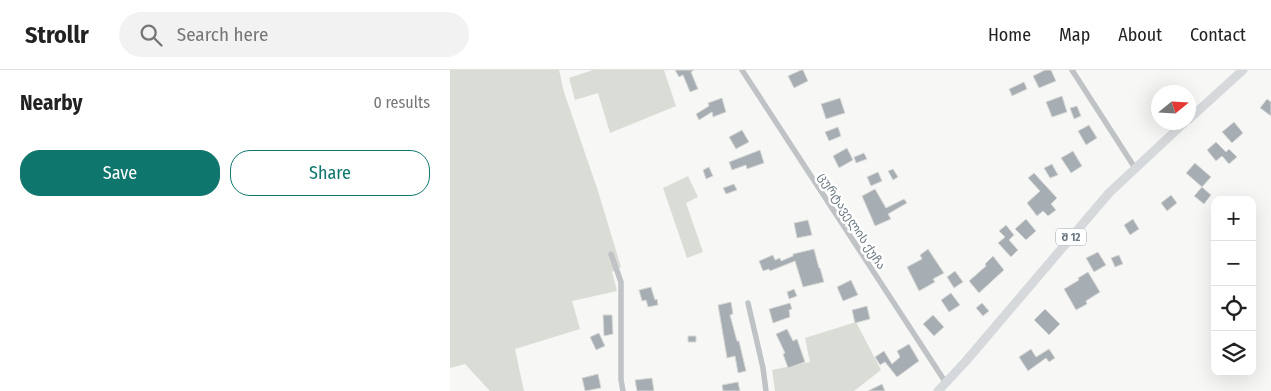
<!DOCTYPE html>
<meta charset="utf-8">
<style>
:root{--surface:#fff;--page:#f2f2f2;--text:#222;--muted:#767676;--line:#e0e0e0;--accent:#0f766e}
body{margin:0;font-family:"Fira Sans Condensed","Noto Sans Georgian",sans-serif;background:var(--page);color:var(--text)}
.controls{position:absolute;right:15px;bottom:15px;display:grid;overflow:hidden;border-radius:10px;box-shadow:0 5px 20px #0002}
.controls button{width:45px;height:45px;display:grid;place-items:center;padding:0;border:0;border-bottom:1px solid var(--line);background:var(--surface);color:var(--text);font:25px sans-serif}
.compass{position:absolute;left:701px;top:15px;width:45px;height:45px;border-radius:50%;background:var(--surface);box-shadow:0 5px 20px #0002;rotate:72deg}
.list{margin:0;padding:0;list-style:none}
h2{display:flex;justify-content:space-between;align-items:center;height:65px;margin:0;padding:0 20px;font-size:21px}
h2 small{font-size:16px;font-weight:400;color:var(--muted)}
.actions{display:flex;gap:10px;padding:15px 20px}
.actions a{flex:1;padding:11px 0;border:1px solid var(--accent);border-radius:20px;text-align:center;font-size:18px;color:var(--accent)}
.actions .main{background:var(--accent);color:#fff}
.icon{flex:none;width:28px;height:28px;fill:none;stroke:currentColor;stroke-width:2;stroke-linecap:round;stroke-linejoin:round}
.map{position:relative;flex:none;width:821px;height:321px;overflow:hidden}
header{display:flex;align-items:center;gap:30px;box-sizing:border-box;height:70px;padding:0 25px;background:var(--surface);border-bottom:1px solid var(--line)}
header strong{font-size:24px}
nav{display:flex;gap:28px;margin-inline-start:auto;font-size:18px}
.search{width:350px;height:45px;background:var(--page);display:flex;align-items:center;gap:12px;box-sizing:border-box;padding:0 18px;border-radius:28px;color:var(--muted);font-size:19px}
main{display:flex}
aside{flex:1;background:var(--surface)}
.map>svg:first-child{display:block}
</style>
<header>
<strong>Strollr</strong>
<div class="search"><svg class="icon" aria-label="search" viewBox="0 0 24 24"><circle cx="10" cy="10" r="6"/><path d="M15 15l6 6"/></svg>Search here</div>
<nav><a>Home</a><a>Map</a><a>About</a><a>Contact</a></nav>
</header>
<main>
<aside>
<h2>Nearby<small>0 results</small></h2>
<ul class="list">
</ul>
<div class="actions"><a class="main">Save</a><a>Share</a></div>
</aside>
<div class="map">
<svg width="821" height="321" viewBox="0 0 821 321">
<rect width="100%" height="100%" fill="#f7f7f5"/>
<path fill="#d9ddd6" d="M 0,0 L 109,0 L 114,22 L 148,121 L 171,197 L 162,202 L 167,221 L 122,231 L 130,259 L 65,279 L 74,321 L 40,321 L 15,294 L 0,298 Z
M 143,0 L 214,0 L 226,36 L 160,63 L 148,23 L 125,30 L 119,8 Z
M 238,106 L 248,127 L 236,133 L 253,182 L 237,188 L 213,118 Z
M 406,252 L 431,300 L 404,321 L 325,321 L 322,300 L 360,292 L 355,268 Z"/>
<path fill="#a7aeb3" stroke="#d9d9d7" d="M 225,0 L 244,0 L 241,2 L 248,19 L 240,22 L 233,5 L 229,7 Z
M 351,0 L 353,0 L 358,11 L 344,18 L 338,6 Z
M 595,0 L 601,0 L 606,11 L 589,18 L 583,6 Z
M 574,12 L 577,19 L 562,26 L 559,19 Z
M 612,26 L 617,42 L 602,47 L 596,32 Z
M 272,28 L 276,42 L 263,47 L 262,42 L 249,50 L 246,44 L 259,36 L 258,33 Z
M 390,28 L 395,43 L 376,49 L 371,34 Z
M 817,29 L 821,32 L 821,46 L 810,38 Z
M 627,36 L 631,46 L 624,49 L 620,38 Z
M 784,52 L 793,63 L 782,73 L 772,62 Z
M 639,55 L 647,68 L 636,75 L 628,61 Z
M 388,57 L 391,66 L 379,71 L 375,62 Z
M 292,60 L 299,72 L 286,79 L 279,67 Z
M 766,72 L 776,82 L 779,79 L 787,87 L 779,94 L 772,86 L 766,91 L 757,80 Z
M 397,78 L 403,90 L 389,98 L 383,86 Z
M 310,80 L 314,93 L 297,99 L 296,95 L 282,100 L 279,92 Z
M 623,81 L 632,96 L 621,103 L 611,88 Z
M 414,83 L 417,89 L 406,93 L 404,87 Z
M 745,93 L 761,107 L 752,117 L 736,103 Z
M 602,94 L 608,105 L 600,108 L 594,98 Z
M 259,97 L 263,106 L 256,109 L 253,100 Z
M 443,99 L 448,107 L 443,110 L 438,101 Z
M 428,102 L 432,111 L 421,116 L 417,107 Z
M 584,103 L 607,128 L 601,134 L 606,140 L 598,146 L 593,141 L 587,146 L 577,133 L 590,121 L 578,108 Z
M 284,114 L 287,120 L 276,124 L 273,118 Z
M 752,117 L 761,125 L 754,134 L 744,126 Z
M 425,119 L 436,138 L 454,129 L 457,133 L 438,144 L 441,149 L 425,156 L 412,126 Z
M 721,125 L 727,133 L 717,141 L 711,133 Z
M 576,149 L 586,161 L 576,170 L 565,159 Z
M 683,149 L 689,159 L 680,165 L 674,155 Z
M 358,150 L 362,165 L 347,168 L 344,153 Z
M 556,155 L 564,165 L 559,170 L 568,180 L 561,187 L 548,173 L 555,167 L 549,161 Z
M 364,179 L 369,198 L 370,198 L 374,212 L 353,217 L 345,191 L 320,201 L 319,199 L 313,201 L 309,191 L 323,185 L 325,190 L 330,188 L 331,191 L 343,186 L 343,184 Z
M 478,179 L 494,203 L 483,209 L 485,212 L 469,221 L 457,197 L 472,189 L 470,185 Z
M 648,182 L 656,195 L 644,202 L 636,188 Z
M 669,185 L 673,194 L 665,197 L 661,188 Z
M 543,186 L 554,200 L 529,223 L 519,211 L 536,196 L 535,194 Z
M 505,201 L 513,212 L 504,218 L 497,207 Z
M 638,202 L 650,222 L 636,231 L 637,234 L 626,240 L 614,219 L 629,210 L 628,208 Z
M 401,210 L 408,225 L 393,231 L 387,217 Z
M 201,217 L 205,230 L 207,229 L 208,235 L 198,237 L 196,230 L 192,231 L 189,220 Z
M 344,219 L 347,226 L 339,229 L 337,222 Z
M 501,223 L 510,235 L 499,242 L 491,230 Z
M 281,232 L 283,244 L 280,245 L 287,271 L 289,271 L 296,301 L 288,303 L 285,286 L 277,288 L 268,235 Z
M 340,233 L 342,239 L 339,240 L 340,247 L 323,253 L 319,239 Z
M 532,233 L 539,241 L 533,246 L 526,238 Z
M 417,236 L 420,249 L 405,253 L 402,240 Z
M 595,239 L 610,254 L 599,265 L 584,250 Z
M 153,245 L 162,245 L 163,264 L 154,266 Z
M 483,245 L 494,257 L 484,266 L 473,254 Z
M 337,259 L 343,271 L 347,269 L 355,292 L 338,298 L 333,284 L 335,283 L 326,264 Z
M 149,263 L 155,276 L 146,280 L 140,267 Z
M 238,266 L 246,266 L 246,272 L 238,272 Z
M 459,274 L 469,291 L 447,307 L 435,292 L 430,295 L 425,287 L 434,281 L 442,294 L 450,287 L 447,281 Z
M 581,279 L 586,287 L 599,279 L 605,288 L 599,292 L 596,288 L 578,301 L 569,287 Z
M 148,304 L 151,318 L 135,321 L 132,308 Z
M 202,308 L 204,321 L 187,321 L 185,310 Z
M 288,312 L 290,321 L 273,321 L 272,315 Z
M 432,314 L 435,321 L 418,321 Z"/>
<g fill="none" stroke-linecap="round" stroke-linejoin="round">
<path stroke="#bfc3c6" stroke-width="5.5" d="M 292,0 L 496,313
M 622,0 L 685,98
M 161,184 L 171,212 L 171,310 L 173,321
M 298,233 L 313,298 L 316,321"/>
<path stroke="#d5d9dc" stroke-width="9" d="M 738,50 L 793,0
M 488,321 L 516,291 L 659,123 L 735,52"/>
</g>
<g text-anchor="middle" stroke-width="5" stroke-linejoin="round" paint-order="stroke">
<rect fill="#fff" stroke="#97a0a8" stroke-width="1" x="606" y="158.5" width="30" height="17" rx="4"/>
<g font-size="11" font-weight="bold" fill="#6a7882">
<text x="621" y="171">შ 12</text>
</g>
<g font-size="12" fill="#6a7882" stroke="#fff">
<text transform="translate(402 151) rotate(57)" y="4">ცურტაველის ქუჩა</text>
</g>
</g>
</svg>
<div class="controls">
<button>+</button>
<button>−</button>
<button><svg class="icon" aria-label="locate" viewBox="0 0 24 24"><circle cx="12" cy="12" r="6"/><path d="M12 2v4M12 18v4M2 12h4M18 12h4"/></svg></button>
<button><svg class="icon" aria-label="layers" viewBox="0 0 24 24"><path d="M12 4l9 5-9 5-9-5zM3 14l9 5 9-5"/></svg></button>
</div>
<svg class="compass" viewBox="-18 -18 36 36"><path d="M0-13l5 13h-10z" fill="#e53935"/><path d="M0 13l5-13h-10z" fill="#767676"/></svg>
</div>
</main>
